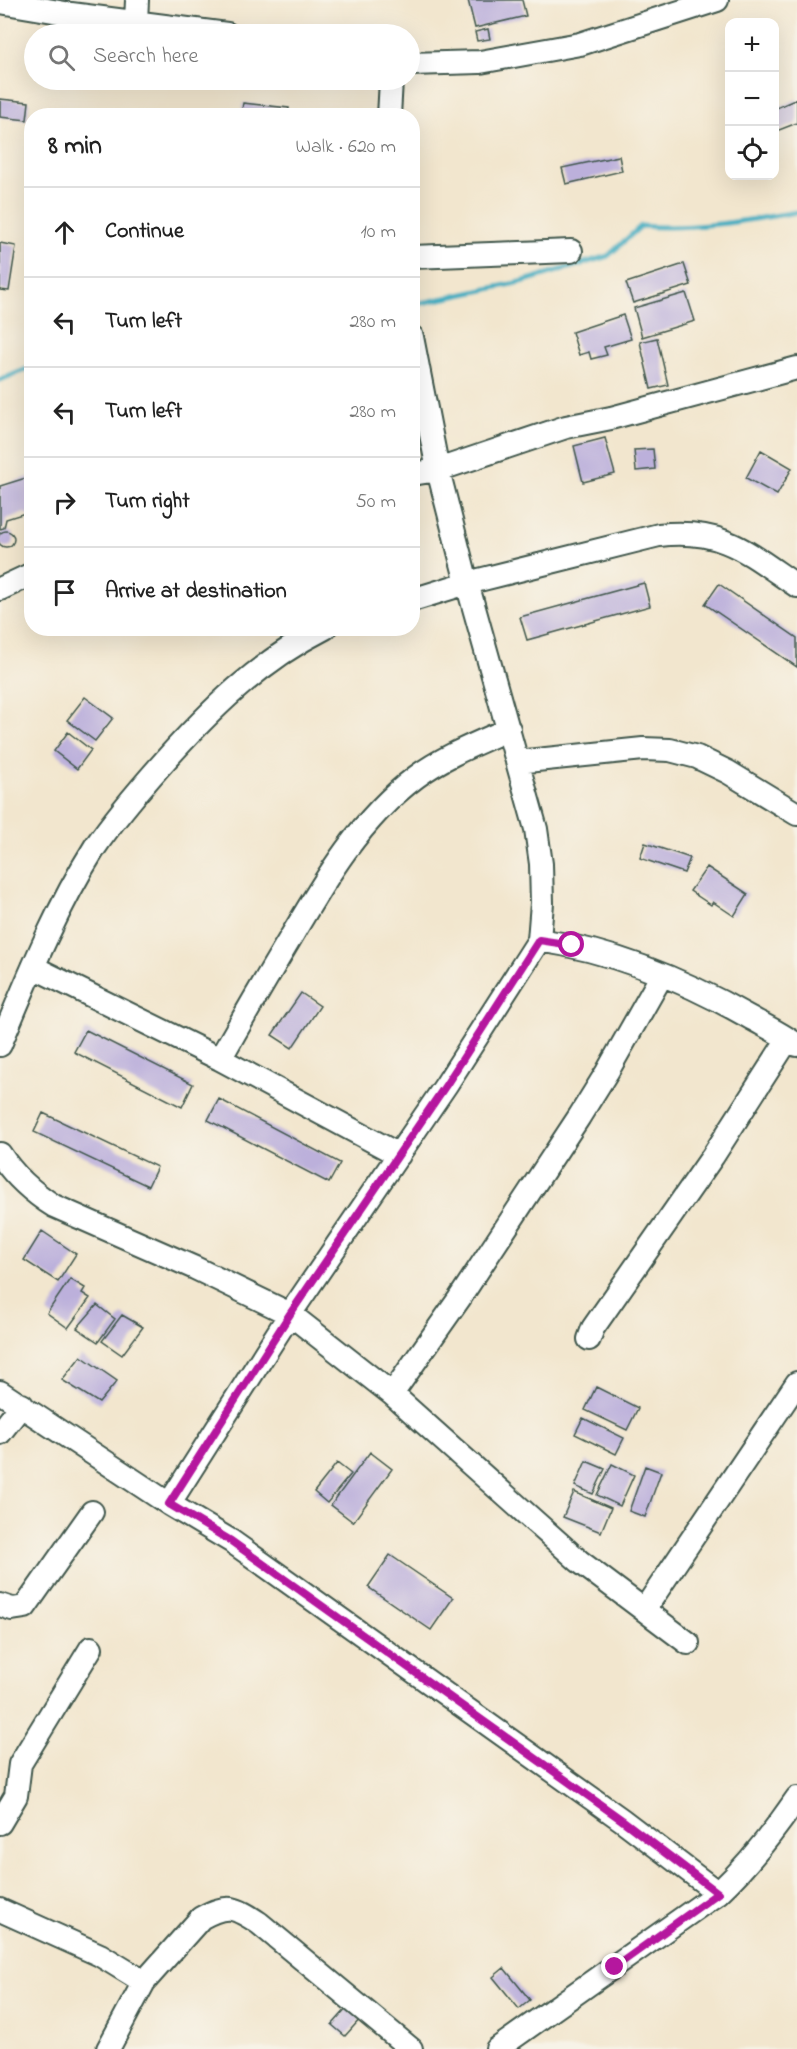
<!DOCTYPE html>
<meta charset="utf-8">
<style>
:root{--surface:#fff;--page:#f6f6f6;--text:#222;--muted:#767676;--line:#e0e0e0}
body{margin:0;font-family:"Indie Flower",sans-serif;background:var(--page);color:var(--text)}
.controls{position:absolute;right:18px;top:18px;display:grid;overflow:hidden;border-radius:12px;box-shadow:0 6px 24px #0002}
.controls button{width:54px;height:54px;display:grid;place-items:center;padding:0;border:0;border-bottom:2px solid var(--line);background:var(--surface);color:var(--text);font:30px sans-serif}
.stop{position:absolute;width:18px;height:18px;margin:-14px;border:4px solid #b5179e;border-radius:50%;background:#fff}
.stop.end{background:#b5179e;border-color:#fff;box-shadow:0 2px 6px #0008}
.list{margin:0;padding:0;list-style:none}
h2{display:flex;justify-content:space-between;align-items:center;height:78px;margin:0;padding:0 24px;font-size:26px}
h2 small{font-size:20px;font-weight:400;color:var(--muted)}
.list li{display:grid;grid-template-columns:39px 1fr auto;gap:18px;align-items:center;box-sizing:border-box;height:90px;padding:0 24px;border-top:2px solid var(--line)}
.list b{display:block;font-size:22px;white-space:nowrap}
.list em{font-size:20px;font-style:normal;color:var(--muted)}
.icon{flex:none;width:33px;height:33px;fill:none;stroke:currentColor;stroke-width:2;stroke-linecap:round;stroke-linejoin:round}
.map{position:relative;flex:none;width:797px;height:2049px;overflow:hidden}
.search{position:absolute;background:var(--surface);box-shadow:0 6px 24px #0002;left:24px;top:24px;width:396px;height:66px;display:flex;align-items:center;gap:15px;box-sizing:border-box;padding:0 21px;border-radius:33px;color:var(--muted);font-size:22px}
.panel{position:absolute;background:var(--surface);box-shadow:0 6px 24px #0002;left:24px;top:108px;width:396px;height:528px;border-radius:24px}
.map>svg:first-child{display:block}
</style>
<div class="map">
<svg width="797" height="2049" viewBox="0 0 797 2049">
<rect width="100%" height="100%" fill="#f7f3e8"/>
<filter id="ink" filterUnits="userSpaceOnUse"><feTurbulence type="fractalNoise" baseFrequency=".0167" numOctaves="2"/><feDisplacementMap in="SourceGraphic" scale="12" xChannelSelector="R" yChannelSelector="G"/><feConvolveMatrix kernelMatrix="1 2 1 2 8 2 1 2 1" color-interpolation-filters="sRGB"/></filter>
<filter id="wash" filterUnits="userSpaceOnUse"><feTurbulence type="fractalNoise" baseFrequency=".008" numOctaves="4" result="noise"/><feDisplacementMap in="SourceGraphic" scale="24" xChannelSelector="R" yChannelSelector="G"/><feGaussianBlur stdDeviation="1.35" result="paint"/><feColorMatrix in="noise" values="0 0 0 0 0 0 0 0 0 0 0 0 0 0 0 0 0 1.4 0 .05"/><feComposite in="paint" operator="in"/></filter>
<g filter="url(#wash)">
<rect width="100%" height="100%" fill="#f2e6ce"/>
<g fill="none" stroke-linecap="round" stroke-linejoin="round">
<path stroke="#42adc1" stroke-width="5" d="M 412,305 L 521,282 L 608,256 L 641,226 C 693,230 745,221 797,212
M 0,380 L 32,367"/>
</g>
<g id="blocks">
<path fill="#bcb0db" d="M 468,0 L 522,0 L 526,16 L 475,28 Z
M 488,29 L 490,39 L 477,41 L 475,32 Z
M 0,99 L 29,102 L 27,120 L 0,117 Z
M 797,99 L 797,123 L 774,132 L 774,109 Z
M 243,103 L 289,108 L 288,116 L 241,116 Z
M 619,156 L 622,171 L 566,184 L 562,168 Z
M 0,243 L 16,246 L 9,291 L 0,290 Z
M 684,264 L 691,285 L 633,303 L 626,283 Z
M 686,293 L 695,321 L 642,337 L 634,308 Z
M 623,315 L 631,339 L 604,347 L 607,355 L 591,359 L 589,352 L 579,355 L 572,332 Z
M 657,338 L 668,385 L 651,389 L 640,342 Z
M 605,438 L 615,474 L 583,482 L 574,446 Z
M 653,449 L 655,469 L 636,471 L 634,450 Z
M 761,450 L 792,468 L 777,495 L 746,478 Z
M 32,476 L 32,515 L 29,516 L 25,513 L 6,519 L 4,528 L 0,529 L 0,486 Z
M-2 539a8 8 0 1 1 16 0a8 8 0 1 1-16 0Z
M 644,583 L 650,606 L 527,640 L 520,617 Z
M 719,584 L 797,638 L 797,667 L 705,604 Z
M 85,697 L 113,718 L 95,741 L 67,720 Z
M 68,732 L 91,750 L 77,769 L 54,751 Z
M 645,843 L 690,858 L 684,873 L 640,858 Z
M 707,867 L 748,894 L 734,916 L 713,902 L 711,905 L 690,891 Z
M 301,993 L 320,1006 L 292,1048 L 272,1035 Z
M 86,1030 L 193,1084 L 182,1107 L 74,1052 Z
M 219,1099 L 340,1163 L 329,1183 L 208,1120 Z
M 43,1113 L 157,1167 L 148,1186 L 34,1132 Z
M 42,1231 L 76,1254 L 58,1282 L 24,1260 Z
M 70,1279 L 85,1288 L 82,1293 L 90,1298 L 68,1328 L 47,1313 Z
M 97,1305 L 115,1319 L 98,1342 L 77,1328 Z
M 122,1315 L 143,1327 L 122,1355 L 102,1341 Z
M 81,1356 L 117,1381 L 99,1403 L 62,1380 Z
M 596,1387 L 638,1408 L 627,1430 L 585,1410 Z
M 583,1418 L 624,1438 L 616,1454 L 575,1434 Z
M 370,1452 L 392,1469 L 353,1522 L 331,1505 Z
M 586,1461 L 605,1469 L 593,1494 L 575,1486 Z
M 337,1463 L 351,1474 L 327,1503 L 314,1492 Z
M 612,1464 L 634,1475 L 620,1506 L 597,1495 Z
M 645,1466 L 661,1472 L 645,1517 L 629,1511 Z
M 574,1492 L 611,1508 L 601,1532 L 563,1517 Z
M 390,1555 L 453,1598 L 431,1630 L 368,1587 Z
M 504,1968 L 530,2000 L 519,2009 L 493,1977 Z
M 348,2007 L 361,2018 L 345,2036 L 332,2025 Z"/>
</g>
</g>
<g filter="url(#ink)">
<use href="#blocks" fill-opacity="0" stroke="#3f564b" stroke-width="1.5"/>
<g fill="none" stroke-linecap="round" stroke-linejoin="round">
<defs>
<path id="minor" d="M 0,2 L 71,14 L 227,34
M 136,22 L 137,0
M 410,64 L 480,62 L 580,44 L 717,0
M 389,116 L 391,80
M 412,257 L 571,251
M 412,474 L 438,470 L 566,427 L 611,418 L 797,368
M 0,589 L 32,574
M 412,600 L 467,583 L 659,535 C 723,528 747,552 797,586
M 517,762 L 643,749 L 670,750 L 697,757 L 728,772 L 797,814
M 539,940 C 613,951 684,980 749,1017 C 765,1026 782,1034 797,1045
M 33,967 L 220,1059 L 399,1155
M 0,1045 C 28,978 56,909 95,847 C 115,818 138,791 161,765 C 209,711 259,661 325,628
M 220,1059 C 243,1018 267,977 291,937 C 325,879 361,818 416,777 C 444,756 478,743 509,729
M 0,1154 C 14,1176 32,1192 54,1206 L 195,1268 L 290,1314 L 392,1394 L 579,1561 L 688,1643
M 589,1339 L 593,1328 L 713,1156 L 788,1039
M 0,1392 L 169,1504 L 231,1541 L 622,1820 L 718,1893
M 392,1394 L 459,1299 L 579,1117 L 607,1072 L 662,975
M 0,1433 L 22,1405
M 169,1504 L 290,1314 L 446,1085 L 539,940 L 542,903 L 541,864 L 536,829 L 467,583 L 438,470 L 412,337
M 0,1605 L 12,1609 L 25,1607 L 92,1512
M 644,1610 L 797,1383
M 0,1823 L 16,1796 L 20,1764 L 91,1648
M 0,1910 L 100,1955 L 144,1982
M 108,2049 L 144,1982 L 201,1918 C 227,1903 235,1907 259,1923 L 411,2049
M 497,2049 L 718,1893 C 749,1864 773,1833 797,1798"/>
</defs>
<use href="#minor" stroke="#3f564b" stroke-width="26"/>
<use href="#minor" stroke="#fff" stroke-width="22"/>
</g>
</g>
<g fill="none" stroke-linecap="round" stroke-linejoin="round" filter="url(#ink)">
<path stroke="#b5179e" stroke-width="8" d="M 572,945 L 539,940 L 446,1085 L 290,1314 L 169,1504 L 231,1541 L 622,1820 L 718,1893 L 615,1967"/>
</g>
</svg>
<div class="controls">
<button>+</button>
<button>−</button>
<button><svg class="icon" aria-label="locate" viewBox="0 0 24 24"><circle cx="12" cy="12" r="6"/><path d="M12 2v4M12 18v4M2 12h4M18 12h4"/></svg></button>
</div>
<div class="stop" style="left:572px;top:945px"></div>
<div class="stop end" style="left:615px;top:1967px"></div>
<div class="search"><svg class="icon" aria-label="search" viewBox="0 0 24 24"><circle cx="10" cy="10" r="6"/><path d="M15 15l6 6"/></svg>Search here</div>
<section class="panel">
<h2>8 min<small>Walk · 620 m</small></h2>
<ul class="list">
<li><svg class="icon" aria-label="ahead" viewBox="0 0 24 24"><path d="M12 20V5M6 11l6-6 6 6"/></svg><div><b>Continue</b></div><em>10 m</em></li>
<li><svg class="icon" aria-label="left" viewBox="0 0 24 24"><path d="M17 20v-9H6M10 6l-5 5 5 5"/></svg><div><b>Turn left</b></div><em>280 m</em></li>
<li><svg class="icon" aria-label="left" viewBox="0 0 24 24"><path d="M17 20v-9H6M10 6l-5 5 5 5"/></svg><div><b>Turn left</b></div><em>280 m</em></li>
<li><svg class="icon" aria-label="right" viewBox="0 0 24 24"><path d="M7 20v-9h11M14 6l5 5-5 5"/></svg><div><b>Turn right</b></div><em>50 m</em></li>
<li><svg class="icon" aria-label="arrive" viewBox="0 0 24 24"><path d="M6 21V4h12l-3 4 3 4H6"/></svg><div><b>Arrive at destination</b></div></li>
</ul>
</section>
</div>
